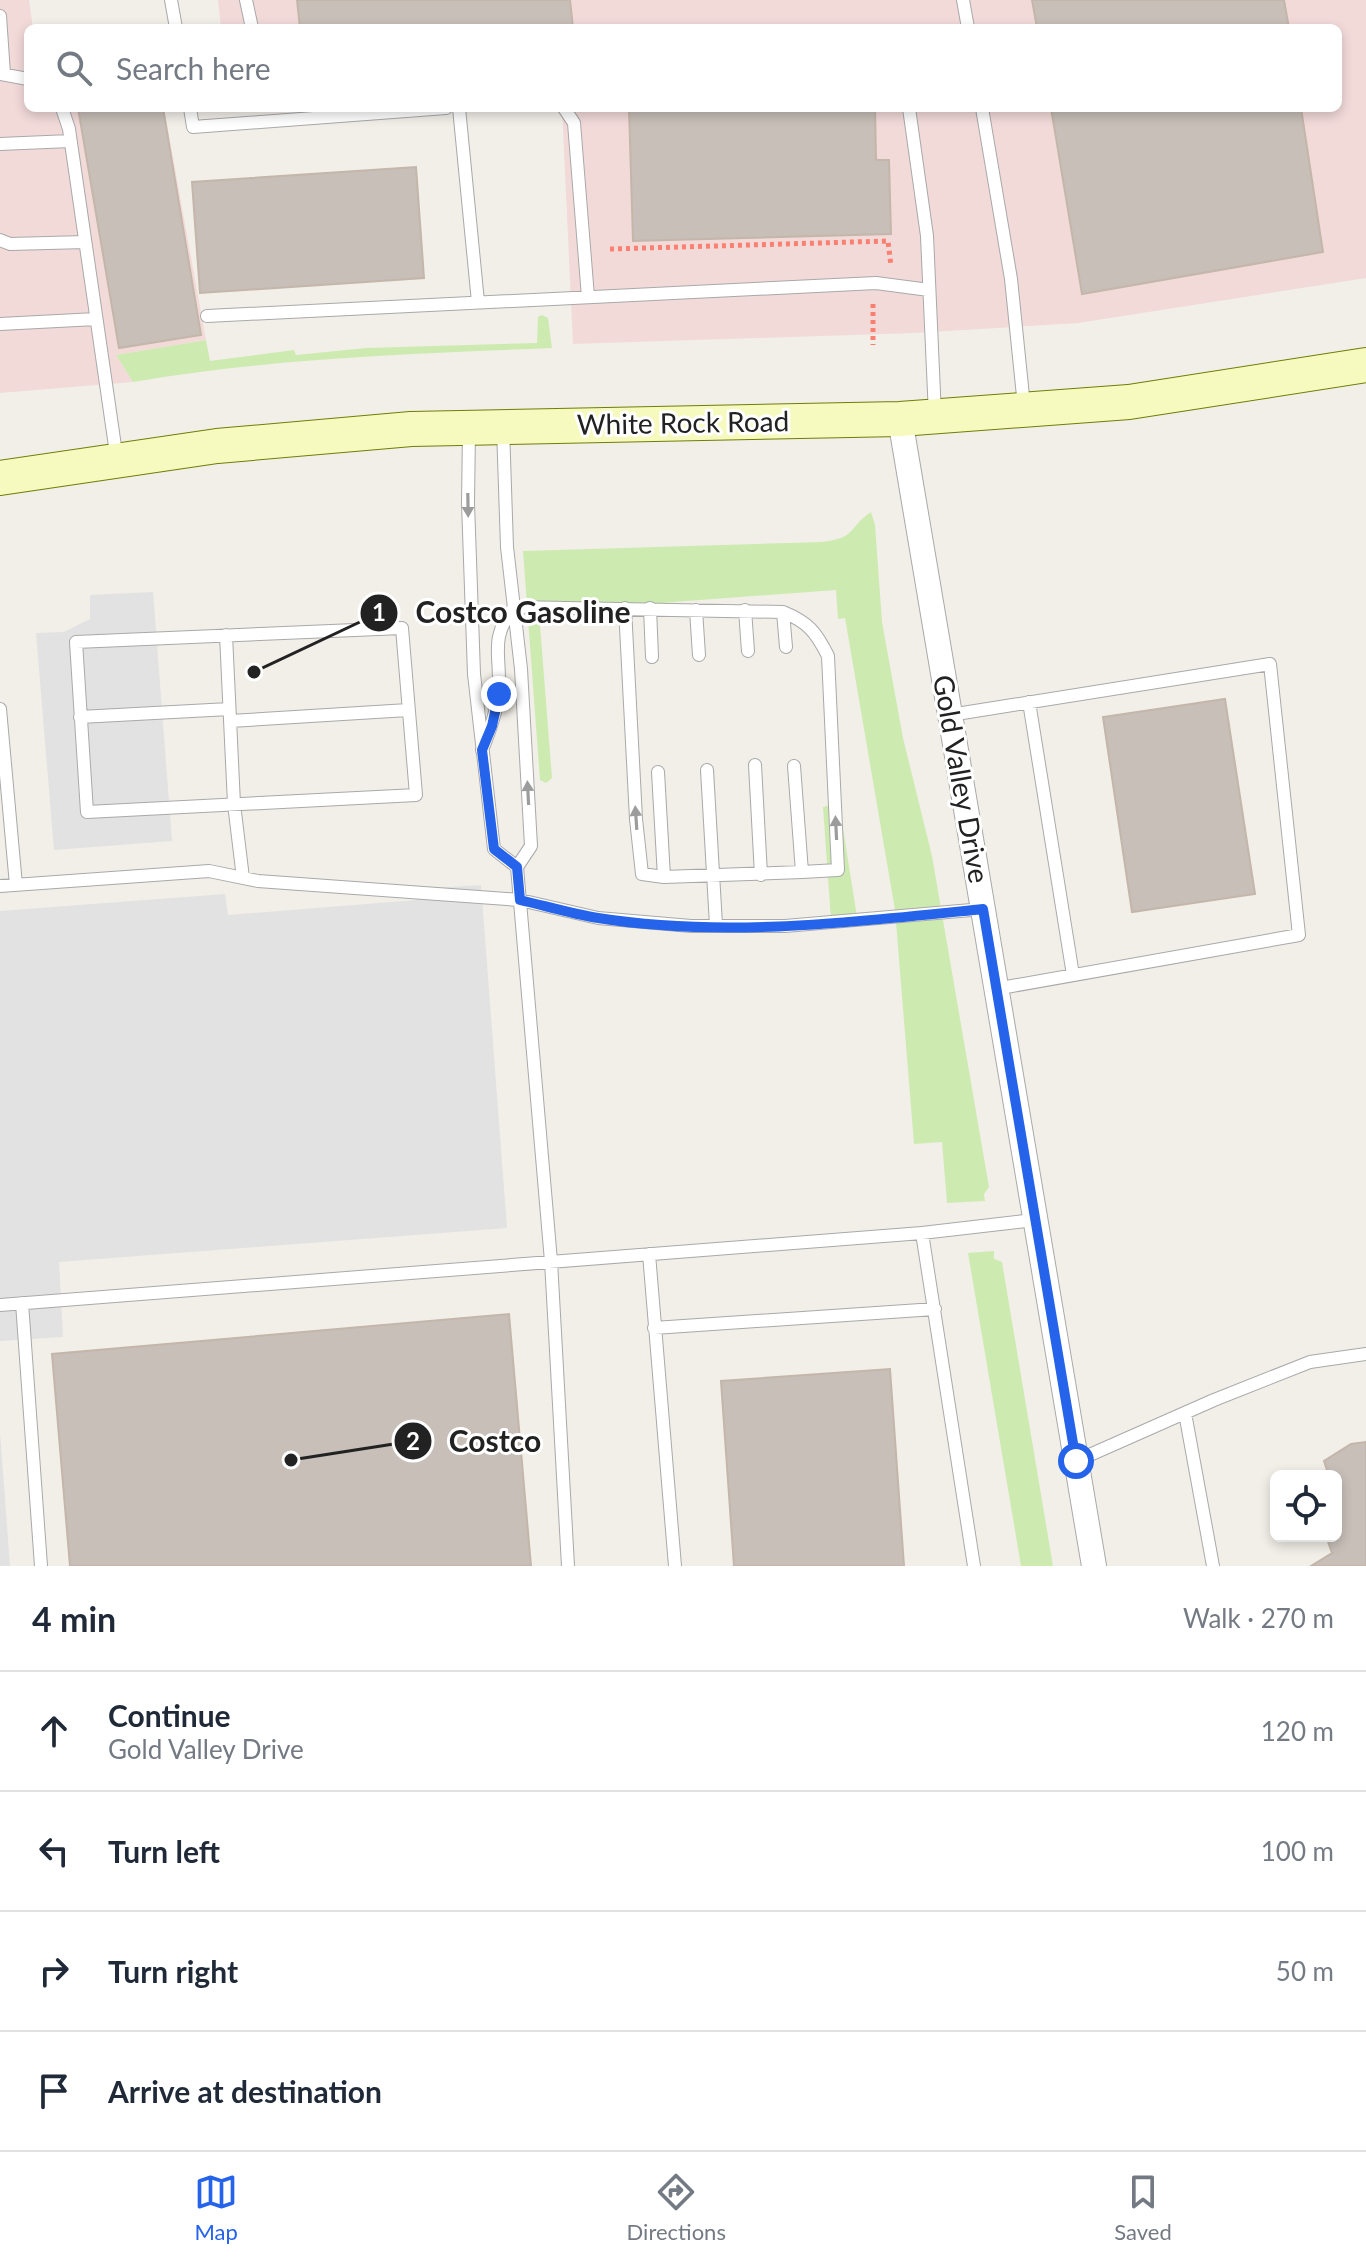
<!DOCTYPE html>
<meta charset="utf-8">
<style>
:root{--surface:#fff;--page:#f6f6f7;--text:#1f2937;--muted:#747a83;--line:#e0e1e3;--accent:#2563eb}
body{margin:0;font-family:Lato,sans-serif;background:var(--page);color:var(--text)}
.controls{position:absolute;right:24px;bottom:24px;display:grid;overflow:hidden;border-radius:12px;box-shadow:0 4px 12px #0003}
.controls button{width:72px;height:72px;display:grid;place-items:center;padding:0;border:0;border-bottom:2px solid var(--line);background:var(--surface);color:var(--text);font:40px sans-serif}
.stop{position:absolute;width:24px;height:24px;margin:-18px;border:6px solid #2563eb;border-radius:50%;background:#fff}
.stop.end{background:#2563eb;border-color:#fff;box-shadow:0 2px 8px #0008}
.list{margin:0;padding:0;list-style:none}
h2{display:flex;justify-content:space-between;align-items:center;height:104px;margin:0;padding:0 32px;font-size:34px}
h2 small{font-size:26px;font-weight:400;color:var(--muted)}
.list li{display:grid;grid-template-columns:52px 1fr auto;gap:24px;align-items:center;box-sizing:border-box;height:120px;padding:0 32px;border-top:2px solid var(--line)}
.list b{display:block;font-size:30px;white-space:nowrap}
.list p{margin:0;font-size:26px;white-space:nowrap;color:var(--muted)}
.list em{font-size:26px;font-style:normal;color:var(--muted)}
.icon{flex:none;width:44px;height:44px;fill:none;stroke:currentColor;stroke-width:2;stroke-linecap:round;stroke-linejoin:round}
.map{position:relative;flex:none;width:1366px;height:1566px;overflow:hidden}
.search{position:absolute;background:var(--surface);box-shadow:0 4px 12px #0003;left:24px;right:24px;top:24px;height:88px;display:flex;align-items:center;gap:20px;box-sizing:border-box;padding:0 28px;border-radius:12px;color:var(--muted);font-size:30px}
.sheet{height:584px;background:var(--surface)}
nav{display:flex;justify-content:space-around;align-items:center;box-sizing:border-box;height:112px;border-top:2px solid var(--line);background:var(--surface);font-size:22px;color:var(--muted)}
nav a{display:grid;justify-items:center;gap:4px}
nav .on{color:var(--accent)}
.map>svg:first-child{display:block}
</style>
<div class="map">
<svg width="1366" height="1566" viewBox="0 0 1366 1566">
<rect width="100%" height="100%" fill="#f2efe9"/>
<path fill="#f2dad9" d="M 0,0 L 29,0 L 33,28 L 28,28 L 28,108 L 164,108 L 206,340 L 116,355 L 133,382 L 0,393 Z
M 218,0 L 1366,0 L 1366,278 L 1078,323 L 915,333 L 573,344 L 562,108 L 1338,108 L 1338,28 L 221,28 Z"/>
<path fill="#cdebb0" d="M 542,315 L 548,318 L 552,348 C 411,354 272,358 133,382 L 116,355 L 206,340 L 210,361 L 294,350 L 296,355 L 366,348 L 537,343 L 538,317 Z
M 871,512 L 875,525 L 882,622 L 903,738 L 932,856 L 989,1187 L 984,1194 L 985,1201 L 947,1203 L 942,1142 L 914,1144 L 895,910 L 845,618 L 838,619 L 836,590 L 539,612 L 552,778 L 546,783 L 540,780 L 523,551 L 821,542 C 858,538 847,528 871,512 Z
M 839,803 L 857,917 L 831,920 L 823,807 Z
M 994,1251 L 994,1259 L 1002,1262 L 1053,1566 L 1021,1566 L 968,1253 Z"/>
<path fill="#e2e2e2" d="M 153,592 L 172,841 L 54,850 L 36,633 L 64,632 L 90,619 L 90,595 Z
M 481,885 L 507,1228 L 59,1262 L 63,1337 L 0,1341 L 0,911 L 225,894 L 228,915 L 416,900 L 416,889 Z
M 0,1433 L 10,1566 L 0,1566 Z"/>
<path fill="#c7bfb8" stroke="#c4b6ab" stroke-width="2" d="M 297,0 L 570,0 L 573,28 L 300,28 Z
M 1032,0 L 1284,0 L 1289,28 L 1037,28 Z
M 78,108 L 163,108 L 201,335 L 119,348 Z
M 629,108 L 875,108 L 876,160 L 889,160 L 891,234 L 633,241 Z
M 1051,108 L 1301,108 L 1323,252 L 1082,294 Z
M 416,167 L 424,278 L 200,293 L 192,182 Z
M 1225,699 L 1255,894 L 1132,912 L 1103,717 Z
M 509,1314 L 531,1566 L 70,1566 L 52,1354 Z
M 890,1369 L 904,1566 L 734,1566 L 721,1381 Z
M 1366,1442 L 1366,1566 L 1311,1566 L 1332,1553 L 1326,1536 L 1336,1536 L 1336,1476 L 1329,1476 L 1324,1461 L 1351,1444 Z"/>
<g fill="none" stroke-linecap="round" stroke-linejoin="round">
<defs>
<path id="lane" d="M 171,0 L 176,28
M 246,0 L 252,28
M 963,0 L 968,28
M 0,16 L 4,74
M 0,74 L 28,79
M 62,108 L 69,129 L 117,460
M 190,108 L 193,127 L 446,108
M 459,108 L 478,302
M 564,108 L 574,123 L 588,297
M 909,108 L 927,236 L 935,415
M 982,108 L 1011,279 L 1024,406
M 0,144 L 70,141
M 0,240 L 10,244 L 85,242
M 207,316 L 876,283 L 929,290
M 0,324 L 96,319
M 503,428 L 507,547 L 521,669 L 531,846 L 517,867 L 551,1261 L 568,1566
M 469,431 L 468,503 L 474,674 L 494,849 L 517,867
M 625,608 L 636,819 L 642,874 L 664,877
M 650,608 L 652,657
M 696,610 L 699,655
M 745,610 L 748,651
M 783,612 L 786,647
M 402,628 L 416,795 L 87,812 L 76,642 Z
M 226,635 L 234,804 L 243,878
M 1029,702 L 1073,975
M 0,709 L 16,885
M 950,715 L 1270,664 L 1299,935 L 995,989
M 80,717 L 229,709
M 230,721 L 408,710
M 482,750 C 489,733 496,715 498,696 C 503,658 487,641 514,607 L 783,612 C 808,622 816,632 828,656 L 838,870 L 802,872
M 755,765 L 761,875
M 707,770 L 716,925
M 658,772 L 664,877 L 802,872 L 794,766
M 0,886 L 209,871 L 258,881 L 520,900 L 598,918 L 691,926 L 785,926 L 983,909
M 922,1233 L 974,1566
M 649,1254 L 675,1566
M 22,1303 L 41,1566
M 0,1305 L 922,1233 L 1034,1220
M 654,1328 L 935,1309
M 1185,1413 L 1213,1566
M 1076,1461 L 1214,1400 L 1310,1362 L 1366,1354"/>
<path id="street" d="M 900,419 L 1094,1566"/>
<path id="secondary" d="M 0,478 L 217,446 L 411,429 L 900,419 L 1129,402 L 1366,365"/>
</defs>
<use href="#lane" stroke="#a9a9a9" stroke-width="14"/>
<use href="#street" stroke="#a9a9a9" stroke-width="26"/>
<use href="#secondary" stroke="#707d05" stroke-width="36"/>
<path stroke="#fa8072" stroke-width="5" stroke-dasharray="4 4" stroke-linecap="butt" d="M 610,249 L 888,241 L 891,266
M 873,304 L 873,345"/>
<use href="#lane" stroke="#fff" stroke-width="12"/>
<use href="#street" stroke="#fff" stroke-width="24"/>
<use href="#secondary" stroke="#f7fabf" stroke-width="34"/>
</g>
<defs><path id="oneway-solid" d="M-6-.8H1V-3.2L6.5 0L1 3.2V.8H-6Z" transform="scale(2)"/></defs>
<g fill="#9c9c9c">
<use href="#oneway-solid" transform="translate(468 505) rotate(89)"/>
<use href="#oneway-solid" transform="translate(528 793) rotate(-93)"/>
<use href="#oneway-solid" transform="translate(636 818) rotate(-94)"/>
<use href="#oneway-solid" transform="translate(836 828) rotate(-93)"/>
</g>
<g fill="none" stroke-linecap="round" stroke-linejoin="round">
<path stroke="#2563eb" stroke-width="10" d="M 499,694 L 492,726 L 482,750 L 494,849 L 517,867 L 520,900 C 546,906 572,914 598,918 C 724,938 857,922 983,909 L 1076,1461"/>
</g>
<g text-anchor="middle" stroke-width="6" stroke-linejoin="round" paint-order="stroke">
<g font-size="28" fill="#222" stroke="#fff">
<text transform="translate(683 423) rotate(-1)" y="10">White Rock Road</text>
<text transform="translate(961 779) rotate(80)" y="10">Gold Valley Drive</text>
</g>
</g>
<path fill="none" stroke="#222" stroke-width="3" d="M254 672L379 613M291 1460L413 1441"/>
<g fill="#222" stroke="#fff" stroke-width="3">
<circle cx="254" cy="672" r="8"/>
<circle cx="291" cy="1460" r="8"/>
<circle cx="379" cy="613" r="20"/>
<circle cx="413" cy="1441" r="20"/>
</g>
<g font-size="24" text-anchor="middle" font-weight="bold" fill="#fff">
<text x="379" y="621">1</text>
<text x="413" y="1450">2</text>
</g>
<g font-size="30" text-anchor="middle" font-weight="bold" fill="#222" stroke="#fff" stroke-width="6" stroke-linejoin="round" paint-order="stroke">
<text x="523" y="623">Costco Gasoline</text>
<text x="495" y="1452">Costco</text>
</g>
</svg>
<div class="controls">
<button><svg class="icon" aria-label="locate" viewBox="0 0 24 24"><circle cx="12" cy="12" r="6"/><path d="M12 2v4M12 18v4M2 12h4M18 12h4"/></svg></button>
</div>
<div class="stop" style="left:1076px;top:1461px"></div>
<div class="stop end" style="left:499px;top:694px"></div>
<div class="search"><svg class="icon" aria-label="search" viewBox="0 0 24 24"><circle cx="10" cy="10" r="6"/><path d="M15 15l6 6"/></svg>Search here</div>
</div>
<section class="sheet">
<h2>4 min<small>Walk · 270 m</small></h2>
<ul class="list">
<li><svg class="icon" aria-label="ahead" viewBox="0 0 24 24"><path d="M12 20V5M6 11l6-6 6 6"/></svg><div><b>Continue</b><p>Gold Valley Drive</p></div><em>120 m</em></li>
<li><svg class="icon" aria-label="left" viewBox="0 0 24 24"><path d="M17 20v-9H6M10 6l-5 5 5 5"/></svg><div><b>Turn left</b></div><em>100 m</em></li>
<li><svg class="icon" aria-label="right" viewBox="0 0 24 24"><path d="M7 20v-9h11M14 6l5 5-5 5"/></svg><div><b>Turn right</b></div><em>50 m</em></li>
<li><svg class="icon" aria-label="arrive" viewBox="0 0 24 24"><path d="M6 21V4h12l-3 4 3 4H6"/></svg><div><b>Arrive at destination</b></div></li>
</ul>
</section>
<nav>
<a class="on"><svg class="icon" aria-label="map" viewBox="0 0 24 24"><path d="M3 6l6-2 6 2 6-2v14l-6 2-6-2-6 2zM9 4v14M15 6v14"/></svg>Map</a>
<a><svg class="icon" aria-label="directions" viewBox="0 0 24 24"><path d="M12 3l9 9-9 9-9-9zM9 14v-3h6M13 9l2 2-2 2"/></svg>Directions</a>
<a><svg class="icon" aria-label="saved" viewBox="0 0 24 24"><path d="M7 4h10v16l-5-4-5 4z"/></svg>Saved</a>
</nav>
